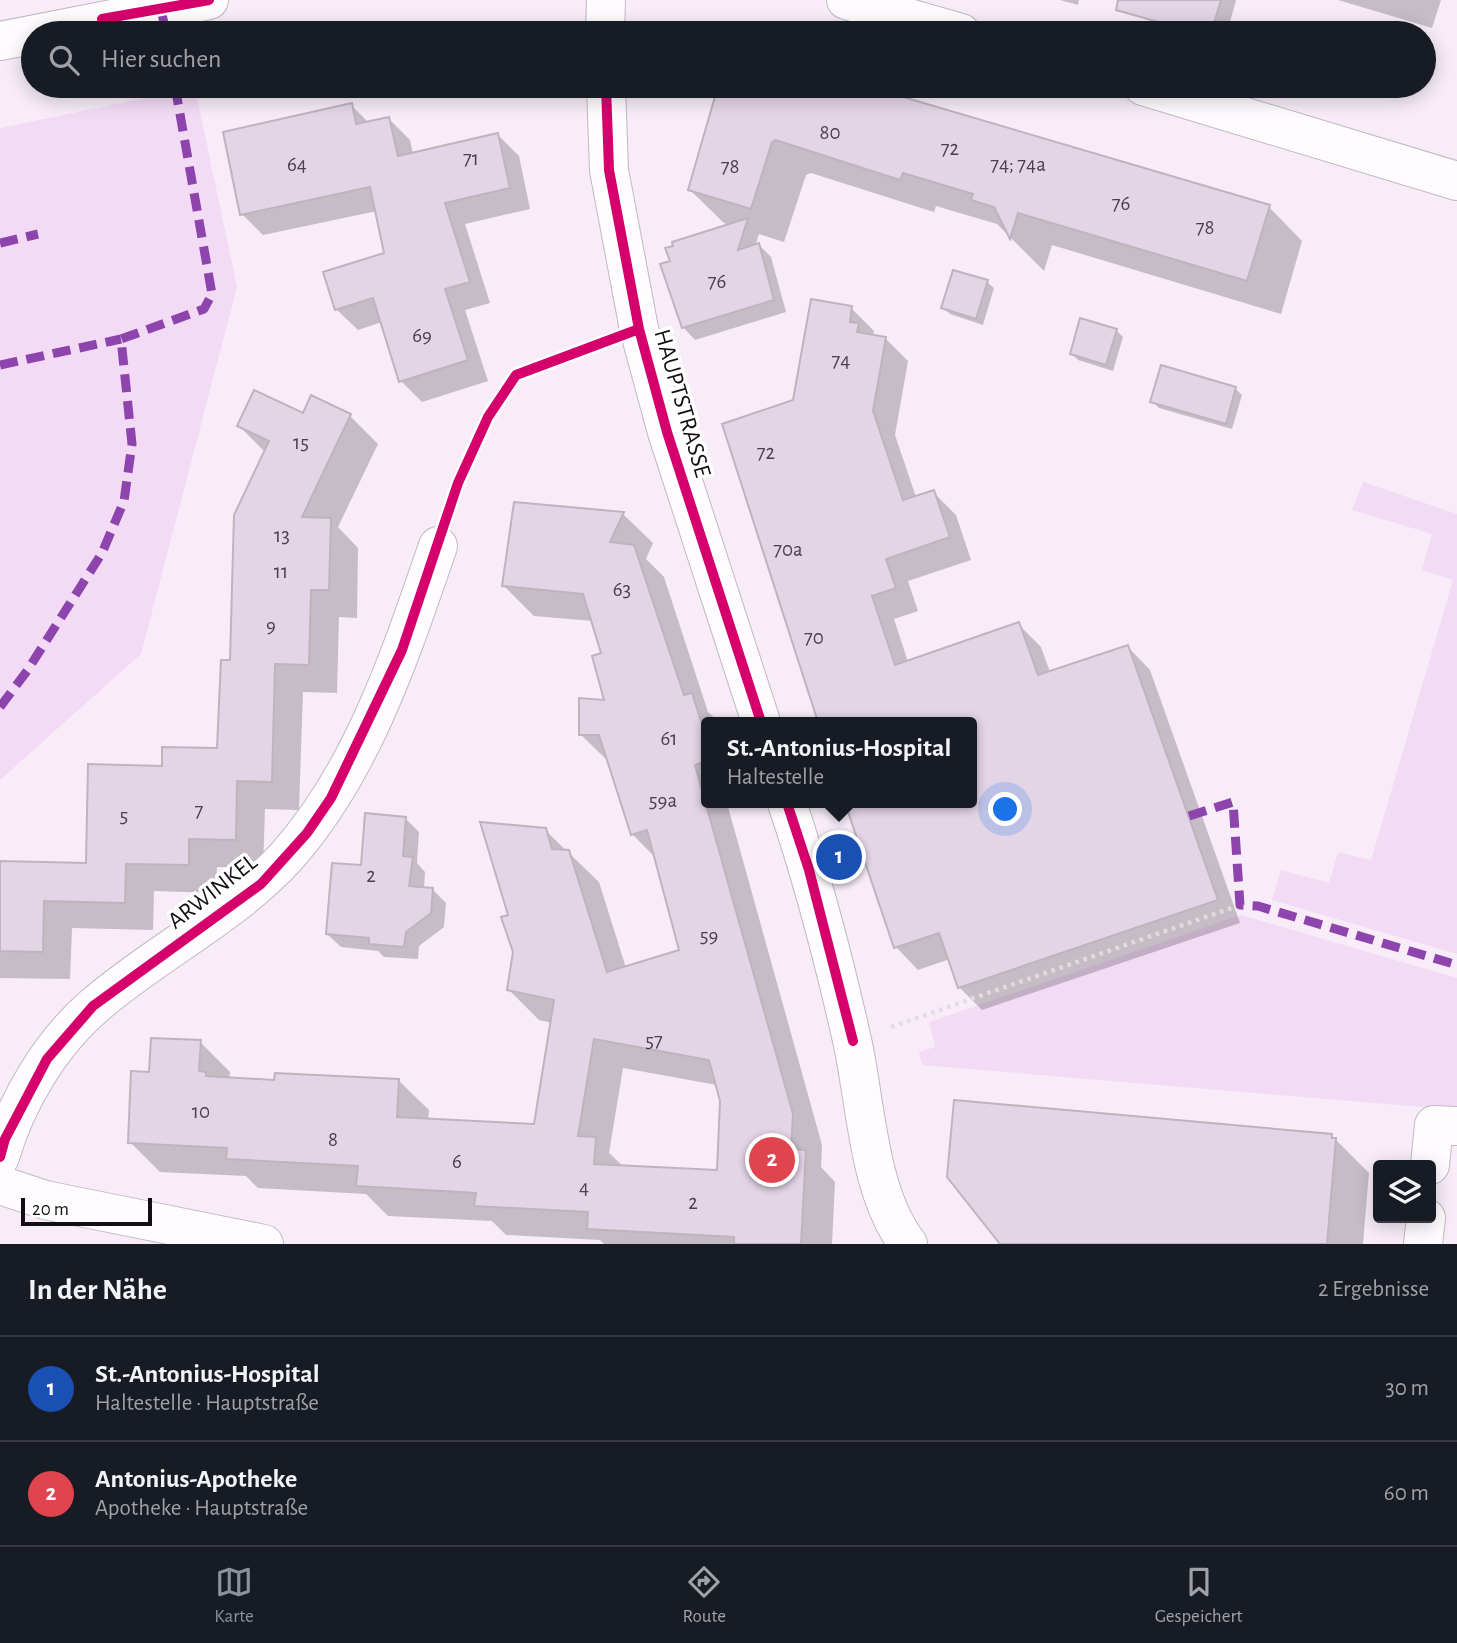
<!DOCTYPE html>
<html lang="de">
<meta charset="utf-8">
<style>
:root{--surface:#171b24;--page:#242831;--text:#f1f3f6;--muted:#9ea1a6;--line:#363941;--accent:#8c9099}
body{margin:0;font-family:"Alegreya Sans",sans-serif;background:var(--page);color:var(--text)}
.controls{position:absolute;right:21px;bottom:21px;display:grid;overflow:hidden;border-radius:7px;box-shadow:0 4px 18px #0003}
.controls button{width:63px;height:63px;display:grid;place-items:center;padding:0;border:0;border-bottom:2px solid var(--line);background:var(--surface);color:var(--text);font:35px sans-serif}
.scale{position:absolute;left:21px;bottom:18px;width:131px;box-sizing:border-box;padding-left:7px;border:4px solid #130d14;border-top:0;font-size:19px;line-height:24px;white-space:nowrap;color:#130d14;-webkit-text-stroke:5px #fff;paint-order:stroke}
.you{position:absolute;left:1006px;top:810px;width:24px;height:24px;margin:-18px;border:5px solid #fff;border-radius:50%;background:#1a73e8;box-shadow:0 0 0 10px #1a73e833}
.badge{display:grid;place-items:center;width:46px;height:46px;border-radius:50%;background:var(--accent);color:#fff;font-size:23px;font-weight:700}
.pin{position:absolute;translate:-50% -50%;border:4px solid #fff;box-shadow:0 2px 7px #0006}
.popup{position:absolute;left:701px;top:717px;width:276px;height:91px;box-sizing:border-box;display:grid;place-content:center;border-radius:7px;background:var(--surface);filter:drop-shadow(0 2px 5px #0005);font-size:23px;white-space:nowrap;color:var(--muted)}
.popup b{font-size:26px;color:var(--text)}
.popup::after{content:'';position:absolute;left:50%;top:100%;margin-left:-14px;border:14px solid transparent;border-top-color:var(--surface)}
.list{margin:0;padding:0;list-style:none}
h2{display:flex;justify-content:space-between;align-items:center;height:91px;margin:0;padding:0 28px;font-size:30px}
h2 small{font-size:23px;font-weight:400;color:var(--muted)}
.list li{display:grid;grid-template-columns:46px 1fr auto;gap:21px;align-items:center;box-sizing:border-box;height:105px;padding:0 28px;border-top:2px solid var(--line)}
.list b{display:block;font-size:26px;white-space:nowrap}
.list p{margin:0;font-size:23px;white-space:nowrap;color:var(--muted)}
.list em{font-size:23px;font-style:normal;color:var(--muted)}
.icon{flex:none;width:38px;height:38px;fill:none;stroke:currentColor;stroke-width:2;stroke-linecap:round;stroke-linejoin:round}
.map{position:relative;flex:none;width:1457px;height:1244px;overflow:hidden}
.search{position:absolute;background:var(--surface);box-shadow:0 4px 18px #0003;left:21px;right:21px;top:21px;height:77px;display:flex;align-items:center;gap:18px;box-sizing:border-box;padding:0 24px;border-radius:38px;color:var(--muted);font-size:26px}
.sheet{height:301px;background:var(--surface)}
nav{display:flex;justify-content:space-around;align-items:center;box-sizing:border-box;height:98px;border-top:2px solid var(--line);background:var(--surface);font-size:19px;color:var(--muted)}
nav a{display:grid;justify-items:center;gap:4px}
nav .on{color:var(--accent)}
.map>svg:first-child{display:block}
</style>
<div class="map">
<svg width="1457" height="1244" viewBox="0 0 1457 1244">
<rect width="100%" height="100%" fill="#f7ecf8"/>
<path fill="#f3dbf6" d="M 195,88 L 237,287 L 141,654 L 0,780 L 0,128 Z
M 1363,482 L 1457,514 L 1457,954 L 1272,900 L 1281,870 L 1329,883 L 1338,852 L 1371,860 L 1453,580 L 1422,570 L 1432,534 L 1352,510 Z
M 1241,915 L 1457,978 L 1457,1110 L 922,1065 L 919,1052 L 935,1047 L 929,1022 Z"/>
<path fill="#0003" fill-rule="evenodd" d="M 1060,0 L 1079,0 L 1078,5 Z
M 1158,0 L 1236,0 L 1227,33 L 1166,33 L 1152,19 Z
M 1338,0 L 1441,0 L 1432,28 Z
M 720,86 L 861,86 L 1269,207 L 1302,241 L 1281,314 L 1052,245 L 1044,271 L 997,224 L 936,206 L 934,212 L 811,173 L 806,175 L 784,242 L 759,234 L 755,246 L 759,245 L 771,257 L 786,312 L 695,340 L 683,327 L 672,262 L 730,225 L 724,223 L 690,190 Z
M 351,105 L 369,123 L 389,119 L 410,140 L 413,154 L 498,135 L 519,156 L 530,209 L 465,224 L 490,303 L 465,310 L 488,381 L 422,402 L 401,381 L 382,322 L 358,330 L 336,309 L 386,254 L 377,211 L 263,235 L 242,214 Z
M 987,282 L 994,288 L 983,325 L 950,314 L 943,308 Z
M 851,308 L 874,331 L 873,337 L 885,338 L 908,361 L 895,435 L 916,497 L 933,492 L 956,515 L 971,560 L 908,581 L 918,611 L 894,619 L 908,662 L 1018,624 L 1041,647 L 1050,672 L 1128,647 L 1150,670 L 1240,923 L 982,1010 L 959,987 L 950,959 L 918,970 L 896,947 L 847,803 L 972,803 L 972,722 L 820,722 L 758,535 L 794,402 Z
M 1116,330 L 1123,337 L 1113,371 L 1078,360 L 1072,354 Z
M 1235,388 L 1242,395 L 1232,429 L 1159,408 L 1152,401 Z
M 304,415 L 350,416 L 378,444 L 338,527 L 358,548 L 357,618 L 339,617 L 337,693 L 303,692 L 299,810 L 265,809 L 263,868 L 217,867 L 216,893 L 154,891 L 153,930 L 72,928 L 70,979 L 0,978 L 0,863 L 87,865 L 164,768 L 219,750 L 265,452 L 239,426 Z
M 623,514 L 653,543 L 646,559 L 664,577 L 708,712 L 719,722 L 706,722 L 706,803 L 727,803 L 822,1145 L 821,1167 L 835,1182 L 832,1244 L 604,1244 L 600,1240 L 506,1235 L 492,1221 L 388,1216 L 366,1194 L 258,1188 L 246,1176 L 160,1172 L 130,1142 L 150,1074 L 200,1042 L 230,1072 L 229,1079 L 398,1080 L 429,1110 L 428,1120 L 535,1126 L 552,1023 L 539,1020 L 509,990 L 514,952 L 510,916 L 545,830 L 599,882 L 626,968 L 681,951 L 656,858 L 632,834 L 610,763 L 580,734 L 607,702 L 603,655 L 593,621 L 534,616 L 504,586 ZM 623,1068 L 717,1085 L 721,1101 L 719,1172 L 624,1167 L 609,1153 Z
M 405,818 L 419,832 L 417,863 L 425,872 L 424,889 L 433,890 L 446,903 L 444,927 L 419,946 L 418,959 L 384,957 L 378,951 L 341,947 L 327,934 L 363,867 Z
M 1331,1135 L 1369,1173 L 1363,1244 L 1003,1244 L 949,1176 Z"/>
<path fill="#e4d5e6" stroke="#bdb4be" stroke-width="2" fill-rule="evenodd" d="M 1118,0 L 1221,0 L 1211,33 L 1197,33 L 1116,10 Z
M 718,86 L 866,86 L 1270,205 L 1247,281 L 1018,213 L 1010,239 L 994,207 L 971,200 L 973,194 L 903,173 L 900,180 L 776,140 L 772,142 L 751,209 L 688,190 Z
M 352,103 L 356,124 L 389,117 L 398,156 L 498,133 L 510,188 L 445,203 L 470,282 L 445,289 L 468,360 L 399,382 L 373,298 L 335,310 L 323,272 L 384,253 L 370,187 L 240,215 L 223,132 Z
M 748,218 L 738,250 L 759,243 L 774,300 L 682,328 L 660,264 L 670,261 L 665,248 L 673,246 L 672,242 Z
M 953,270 L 988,280 L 976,319 L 941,308 Z
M 811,299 L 852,306 L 850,322 L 859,323 L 857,332 L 886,337 L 873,411 L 903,500 L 934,490 L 950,537 L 886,559 L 896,588 L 872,596 L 895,665 L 1019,622 L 1038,675 L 1128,645 L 1218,900 L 958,988 L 939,933 L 894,948 L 845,803 L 972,803 L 972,722 L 818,722 L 722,424 L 793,400 Z
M 1080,318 L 1117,329 L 1106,365 L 1070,354 Z
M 1161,365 L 1236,387 L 1226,424 L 1150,402 Z
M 254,390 L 303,413 L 311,395 L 351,414 L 302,517 L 331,518 L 329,590 L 311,590 L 309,665 L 275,664 L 272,782 L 237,781 L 236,840 L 189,839 L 189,865 L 126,864 L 125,903 L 44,901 L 43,952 L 0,951 L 0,861 L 86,863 L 88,764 L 162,766 L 162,747 L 217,748 L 221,660 L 230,660 L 234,515 L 269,441 L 237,426 Z
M 514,502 L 624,512 L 610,542 L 634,545 L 684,695 L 692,693 L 706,737 L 706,761 L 695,765 L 793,1114 L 791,1149 L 806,1150 L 801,1244 L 734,1244 L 734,1237 L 587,1229 L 588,1212 L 474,1206 L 476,1193 L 356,1186 L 358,1166 L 226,1159 L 227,1148 L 128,1143 L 131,1071 L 149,1072 L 151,1038 L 201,1040 L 199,1071 L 206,1072 L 206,1076 L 274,1080 L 275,1073 L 399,1079 L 397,1117 L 534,1124 L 554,1000 L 507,990 L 513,952 L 501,917 L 508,915 L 480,822 L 546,828 L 552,849 L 569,850 L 607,972 L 679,950 L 647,830 L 631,835 L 599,735 L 579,735 L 579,698 L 604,700 L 592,656 L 601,653 L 583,594 L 502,586 ZM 594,1039 L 709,1060 L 720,1101 L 717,1170 L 594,1164 L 596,1137 L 578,1136 Z
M 365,813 L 406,817 L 403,856 L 413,857 L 409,886 L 433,888 L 431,913 L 406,932 L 404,947 L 369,944 L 369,938 L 326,934 L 332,863 L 361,865 Z
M 954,1100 L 1332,1134 L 1332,1138 L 1336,1138 L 1327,1244 L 1000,1244 L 947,1177 Z"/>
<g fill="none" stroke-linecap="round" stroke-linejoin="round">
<defs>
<path id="minor" d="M 846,0 L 961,33
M 605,33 L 606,0
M 0,41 L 209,0
M 606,86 L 609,170 L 639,329 L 667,432 L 761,722
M 1143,86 L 1457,181
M 787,803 C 813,880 834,960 852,1040 C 866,1102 868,1193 908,1244
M 0,1157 C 16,1102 50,1044 94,1006 C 155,953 231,917 286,857 C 363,771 401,653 438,546
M 1430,1165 L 1434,1125 L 1457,1126
M 0,1185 L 45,1200 L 264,1244
M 1423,1244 L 1426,1218"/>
</defs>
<use href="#minor" stroke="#c2b9c2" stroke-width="40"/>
<path stroke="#e0dde1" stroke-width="4.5" stroke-dasharray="3.5 5" stroke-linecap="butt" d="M 891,1027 L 1240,905"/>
<use href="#minor" stroke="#fefcfe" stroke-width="38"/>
<path stroke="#8e44ad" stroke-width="9" stroke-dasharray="18 9" stroke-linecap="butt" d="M 161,9 L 166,33
M 0,243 L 38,234
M 0,365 L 121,339
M 0,707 L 27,671 L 102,553 L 124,501 L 132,444 L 121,339 L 204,309 L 212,294 L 175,86
M 1189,816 L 1233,802 L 1240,905 L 1258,906 L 1457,965"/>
<defs>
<path id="cycleway" d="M 102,19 L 209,0
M 606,86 L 609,170 L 639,329 L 667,432 L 761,722
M 787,803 L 809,870 L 853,1041
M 0,1157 L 5,1139 L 47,1059 L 93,1006 L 261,884 L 307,833 L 331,798 L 402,650 L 458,483 L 488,417 L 516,375 L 639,329"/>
</defs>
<use href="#cycleway" stroke="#fff" stroke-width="15"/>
<use href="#cycleway" stroke="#d6006c" stroke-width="10"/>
</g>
<g text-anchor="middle" stroke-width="7" stroke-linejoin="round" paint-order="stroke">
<g font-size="21" fill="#4a414b">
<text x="830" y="139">80</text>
<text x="950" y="155">72</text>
<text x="471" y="165">71</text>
<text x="297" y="171">64</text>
<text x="1018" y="171">74; 74a</text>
<text x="730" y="173">78</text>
<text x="1121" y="210">76</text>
<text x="1205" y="234">78</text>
<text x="717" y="288">76</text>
<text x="422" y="342">69</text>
<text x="841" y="367">74</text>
<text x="301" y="449">15</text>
<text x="766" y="459">72</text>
<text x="282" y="542">13</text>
<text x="788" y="556">70a</text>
<text x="281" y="578">11</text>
<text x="622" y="596">63</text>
<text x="271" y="632">9</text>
<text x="814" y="644">70</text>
<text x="669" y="745">61</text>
<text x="663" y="807">59a</text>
<text x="199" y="817">7</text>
<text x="124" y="822">5</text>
<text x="371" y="882">2</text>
<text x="709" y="942">59</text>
<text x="654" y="1047">57</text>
<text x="201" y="1118">10</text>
<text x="333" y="1146">8</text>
<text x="457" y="1168">6</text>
<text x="584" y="1194">4</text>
<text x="693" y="1209">2</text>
</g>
<g font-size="24" fill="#130d14" stroke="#fff">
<text transform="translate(683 403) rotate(74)" y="8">HAUPTSTRASSE</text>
<text transform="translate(212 891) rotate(-38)" y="8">ARWINKEL</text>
</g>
</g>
</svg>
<div class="controls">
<button><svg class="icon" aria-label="layers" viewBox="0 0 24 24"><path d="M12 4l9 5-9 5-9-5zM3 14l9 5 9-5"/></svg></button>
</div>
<div class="scale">20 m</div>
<div class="you"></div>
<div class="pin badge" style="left:839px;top:857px;background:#1a4fb4">1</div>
<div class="popup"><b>St.-Antonius-Hospital</b>Haltestelle</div>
<div class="pin badge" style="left:772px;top:1160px;background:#e0444e">2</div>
<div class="search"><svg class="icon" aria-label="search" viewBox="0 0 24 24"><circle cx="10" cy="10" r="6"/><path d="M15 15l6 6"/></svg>Hier suchen</div>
</div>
<section class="sheet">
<h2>In der Nähe<small>2 Ergebnisse</small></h2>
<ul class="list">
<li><span class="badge" style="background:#1a4fb4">1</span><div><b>St.-Antonius-Hospital</b><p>Haltestelle · Hauptstraße</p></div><em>30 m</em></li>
<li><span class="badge" style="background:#e0444e">2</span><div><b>Antonius-Apotheke</b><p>Apotheke · Hauptstraße</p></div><em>60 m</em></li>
</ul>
</section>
<nav>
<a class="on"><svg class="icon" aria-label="map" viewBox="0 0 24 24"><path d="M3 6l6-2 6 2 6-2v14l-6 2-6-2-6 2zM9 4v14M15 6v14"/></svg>Karte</a>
<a><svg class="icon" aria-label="directions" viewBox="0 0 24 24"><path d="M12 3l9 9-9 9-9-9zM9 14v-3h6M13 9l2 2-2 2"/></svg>Route</a>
<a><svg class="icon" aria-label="saved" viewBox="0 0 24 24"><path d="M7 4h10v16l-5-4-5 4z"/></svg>Gespeichert</a>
</nav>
